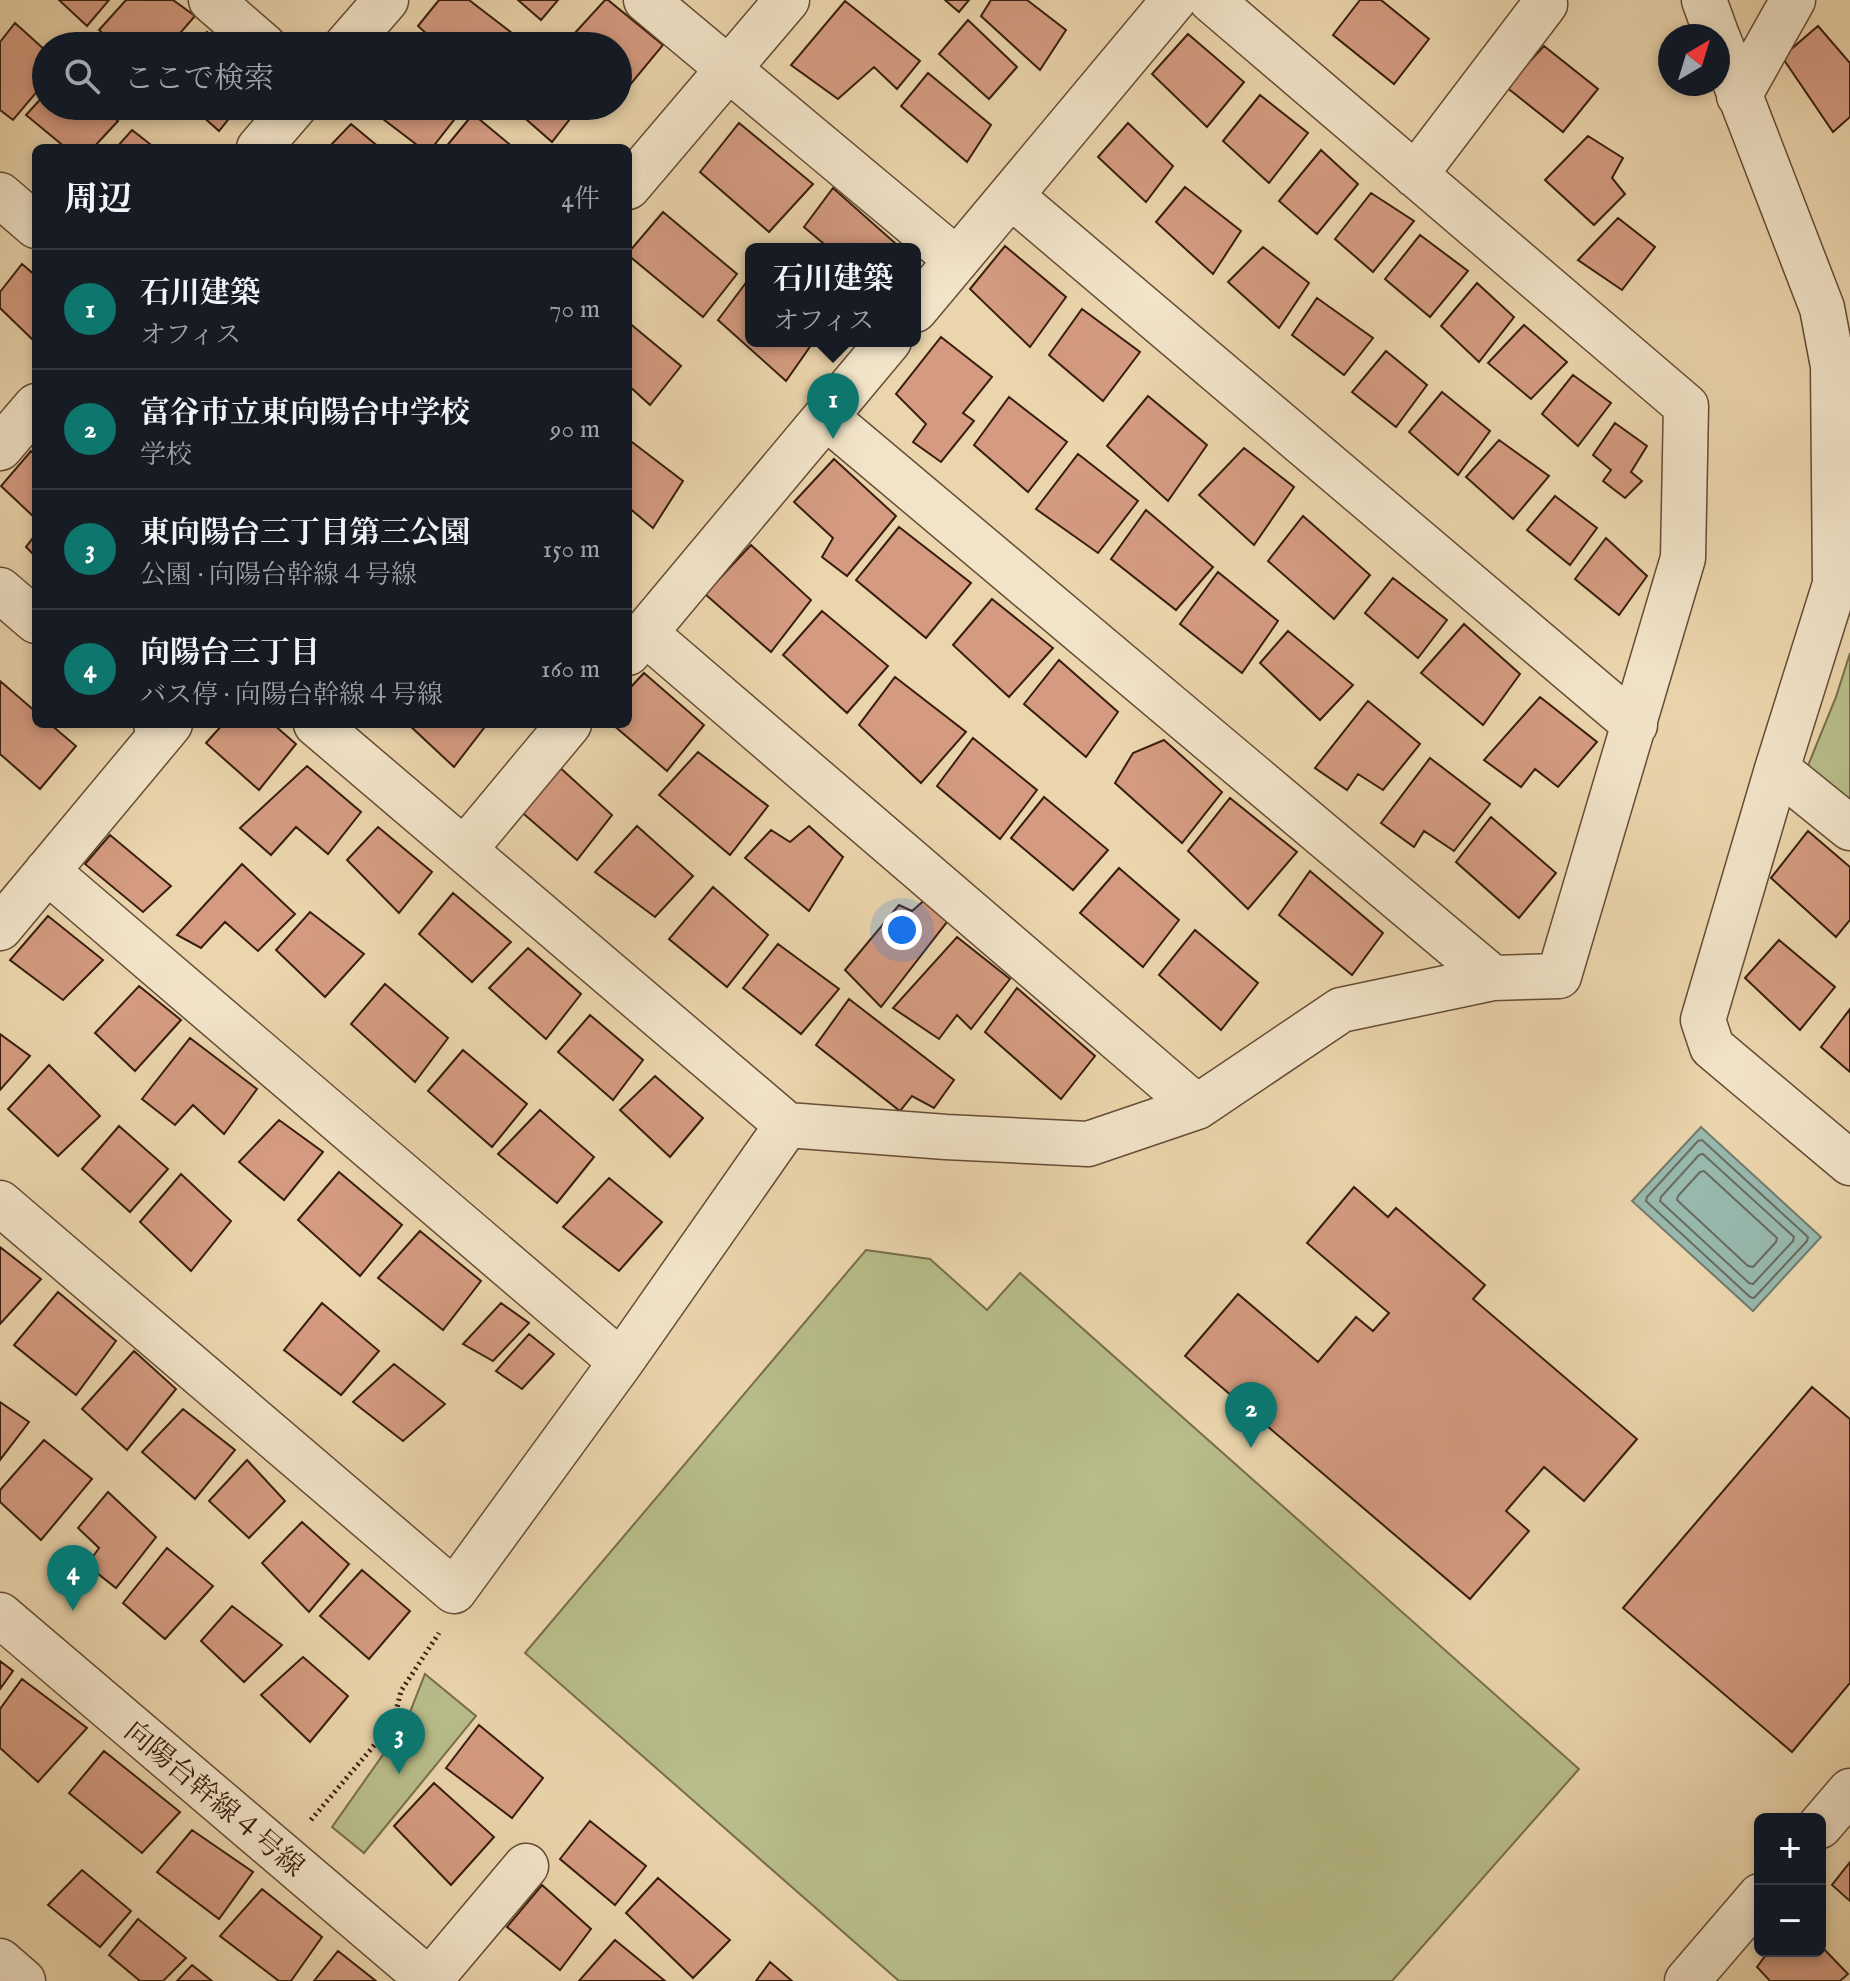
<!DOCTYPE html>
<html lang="ja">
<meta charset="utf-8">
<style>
:root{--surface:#171b24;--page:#242831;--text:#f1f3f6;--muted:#9ea1a6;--line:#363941;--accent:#0f766e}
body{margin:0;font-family:"IM FELL English","Noto Serif JP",serif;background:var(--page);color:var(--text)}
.controls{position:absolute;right:24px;bottom:24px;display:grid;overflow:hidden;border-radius:12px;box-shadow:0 4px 12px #0003}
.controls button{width:72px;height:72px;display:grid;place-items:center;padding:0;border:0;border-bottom:2px solid var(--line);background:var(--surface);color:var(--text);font:40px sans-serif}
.compass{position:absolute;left:1658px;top:24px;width:72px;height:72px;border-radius:50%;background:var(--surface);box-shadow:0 4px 12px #0003;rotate:38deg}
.you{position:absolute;left:902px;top:930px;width:28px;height:28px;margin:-20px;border:6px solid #fff;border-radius:50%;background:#1a73e8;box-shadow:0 0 0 12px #1a73e833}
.badge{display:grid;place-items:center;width:52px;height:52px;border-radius:50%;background:var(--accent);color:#fff;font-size:26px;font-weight:700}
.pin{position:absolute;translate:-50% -66px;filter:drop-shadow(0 2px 4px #0008)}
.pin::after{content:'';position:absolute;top:42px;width:28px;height:24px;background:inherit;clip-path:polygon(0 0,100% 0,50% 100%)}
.popup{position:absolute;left:745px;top:243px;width:176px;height:104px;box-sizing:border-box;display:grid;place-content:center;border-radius:12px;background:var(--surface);filter:drop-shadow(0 2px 6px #0005);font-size:26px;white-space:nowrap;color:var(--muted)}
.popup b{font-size:30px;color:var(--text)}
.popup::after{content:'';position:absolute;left:50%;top:100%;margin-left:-16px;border:16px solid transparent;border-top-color:var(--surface)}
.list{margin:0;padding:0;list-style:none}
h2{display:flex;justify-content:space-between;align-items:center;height:104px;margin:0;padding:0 32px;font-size:34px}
h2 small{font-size:26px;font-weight:400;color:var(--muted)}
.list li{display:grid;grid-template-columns:52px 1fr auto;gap:24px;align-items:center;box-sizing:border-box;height:120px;padding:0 32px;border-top:2px solid var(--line)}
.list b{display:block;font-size:30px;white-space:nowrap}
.list p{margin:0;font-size:26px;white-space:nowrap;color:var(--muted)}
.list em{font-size:26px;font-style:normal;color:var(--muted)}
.icon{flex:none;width:44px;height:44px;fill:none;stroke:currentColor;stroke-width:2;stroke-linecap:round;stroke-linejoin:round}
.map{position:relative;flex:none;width:1850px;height:1981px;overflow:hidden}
.search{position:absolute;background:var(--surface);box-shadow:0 4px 12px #0003;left:32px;top:32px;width:600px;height:88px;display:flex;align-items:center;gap:20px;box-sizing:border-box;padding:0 28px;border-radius:44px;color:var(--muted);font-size:30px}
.panel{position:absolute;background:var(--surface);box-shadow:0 4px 12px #0003;left:32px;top:144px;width:600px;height:584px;border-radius:12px}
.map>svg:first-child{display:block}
</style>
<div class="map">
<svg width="1850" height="1981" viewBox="0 0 1850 1981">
<rect width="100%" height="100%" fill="#ebd5ac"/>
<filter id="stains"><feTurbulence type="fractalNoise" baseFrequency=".0025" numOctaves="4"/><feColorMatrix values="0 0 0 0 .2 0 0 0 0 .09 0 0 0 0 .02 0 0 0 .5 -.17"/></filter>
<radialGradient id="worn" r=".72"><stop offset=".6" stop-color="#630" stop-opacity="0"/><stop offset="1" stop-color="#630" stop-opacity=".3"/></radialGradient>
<path fill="#b8bd89" stroke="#786e4c" stroke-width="2" d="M 1850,653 L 1850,803 L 1807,768 L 1836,697 Z
M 866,1250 L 930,1259 L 987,1310 L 1020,1273 L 1579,1769 L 1392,1981 L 899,1981 L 525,1653 Z
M 425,1674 L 476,1716 L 364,1853 L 332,1827 L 406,1722 Z"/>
<path fill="#98b8ad" stroke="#727a6d" stroke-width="2" d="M 1701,1127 L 1821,1237 L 1753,1311 L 1632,1201 Z"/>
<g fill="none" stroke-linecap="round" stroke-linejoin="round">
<path stroke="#686b5e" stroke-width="2" d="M 1702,1140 L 1808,1237 L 1807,1241 L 1754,1298 L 1750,1297 L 1646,1201 L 1647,1197 L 1698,1141 Z
M 1703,1154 L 1794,1237 L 1793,1241 L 1753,1284 L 1749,1283 L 1660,1201 L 1661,1197 L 1699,1155 Z
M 1704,1171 L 1777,1238 L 1776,1242 L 1753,1267 L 1748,1266 L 1677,1200 L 1678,1196 L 1700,1172 Z"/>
</g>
<path fill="#d49b80" stroke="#391e0e" stroke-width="2" d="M 59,0 L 109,0 L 87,26 Z
M 126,0 L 173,0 L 195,16 L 169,46 L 117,46 L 99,30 Z
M 439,0 L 469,0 L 525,43 L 522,46 L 440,46 L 418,26 Z
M 518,0 L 558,0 L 541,20 Z
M 605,0 L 608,0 L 663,45 L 620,97 L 618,96 L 618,46 L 563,46 Z
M 945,0 L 969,0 L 959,12 Z
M 991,0 L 1027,0 L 1066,30 L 1040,70 L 981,16 Z
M 1360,0 L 1381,0 L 1429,39 L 1394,84 L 1333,35 Z
M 845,1 L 920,61 L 897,89 L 874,67 L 838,99 L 791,65 Z
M 968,20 L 1017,67 L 989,99 L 939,54 Z
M 15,23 L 46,51 L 46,81 L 13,120 L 0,110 L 0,42 Z
M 1818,26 L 1850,63 L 1850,117 L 1833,132 L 1782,57 Z
M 207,32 L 224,46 L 196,46 Z
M 1188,34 L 1244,82 L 1207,127 L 1152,74 Z
M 1544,46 L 1598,89 L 1563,132 L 1506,87 Z
M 928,73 L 991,125 L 967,162 L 901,106 Z
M 46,93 L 46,106 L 99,106 L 118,121 L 93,148 L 66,148 L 26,115 Z
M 1260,95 L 1308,133 L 1269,183 L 1223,141 Z
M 191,106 L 239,106 L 219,131 Z
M 366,106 L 463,106 L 464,107 L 432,148 L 421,148 Z
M 511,106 L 580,106 L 552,142 Z
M 473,114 L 514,148 L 445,148 Z
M 739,123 L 813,184 L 769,232 L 700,172 Z
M 1128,123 L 1173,166 L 1146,202 L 1098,157 Z
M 351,124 L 380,148 L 328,148 Z
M 132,130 L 155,148 L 116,148 Z
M 1588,136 L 1623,158 L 1612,178 L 1625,194 L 1594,225 L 1545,180 Z
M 1321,150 L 1358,184 L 1317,234 L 1279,201 Z
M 1185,187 L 1241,231 L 1213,274 L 1156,222 Z
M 833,188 L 895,243 L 890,249 L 830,249 L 804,227 Z
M 1371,193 L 1414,221 L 1373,272 L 1335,239 Z
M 663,212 L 737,274 L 703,317 L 628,255 L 628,253 Z
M 1618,218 L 1655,247 L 1622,290 L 1578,260 Z
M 1420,235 L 1468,271 L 1430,317 L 1385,279 Z
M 1005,246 L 1066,297 L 1030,347 L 970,289 Z
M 1263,247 L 1309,283 L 1279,328 L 1228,282 Z
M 22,264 L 36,276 L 36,343 L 0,308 L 0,292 Z
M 748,280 L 751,282 L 751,341 L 814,341 L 786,381 L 718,320 Z
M 1477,283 L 1514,317 L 1479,362 L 1441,326 Z
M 1317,298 L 1373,338 L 1344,375 L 1292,335 Z
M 1082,309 L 1140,352 L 1103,401 L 1049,355 Z
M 628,322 L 681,366 L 650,405 L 628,385 Z
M 1524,325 L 1567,362 L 1531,399 L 1488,363 Z
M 941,337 L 992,377 L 963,413 L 974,421 L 941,462 L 913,442 L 926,424 L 896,394 Z
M 1386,351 L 1427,385 L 1396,427 L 1352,392 Z
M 1573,375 L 1611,403 L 1578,446 L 1542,414 Z
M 1442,392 L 1490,431 L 1458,475 L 1409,432 Z
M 1148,396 L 1207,445 L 1168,501 L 1107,446 Z
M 1009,397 L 1067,442 L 1028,492 L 974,445 Z
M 1615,423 L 1647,446 L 1631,472 L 1642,481 L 1625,498 L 1603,481 L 1611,470 L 1593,455 Z
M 628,439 L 683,481 L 653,528 L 628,507 Z
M 1499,440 L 1549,476 L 1513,519 L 1466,477 Z
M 1244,448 L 1294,487 L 1254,545 L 1199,495 Z
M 31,451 L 36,454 L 36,519 L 1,486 Z
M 1078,454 L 1138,501 L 1098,553 L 1036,509 Z
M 834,459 L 896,516 L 847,576 L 822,557 L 833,538 L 794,502 Z
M 1555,496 L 1597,528 L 1570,565 L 1527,530 Z
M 1146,510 L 1213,567 L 1176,610 L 1111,559 Z
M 1303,516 L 1370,575 L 1334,619 L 1268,561 Z
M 899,527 L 971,583 L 926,638 L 856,580 Z
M 36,534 L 36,557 L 26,547 Z
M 1606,538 L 1647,576 L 1619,615 L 1575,579 Z
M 751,545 L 811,600 L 771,652 L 705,594 Z
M 1218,572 L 1278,621 L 1242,673 L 1180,624 Z
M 1393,578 L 1447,620 L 1418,658 L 1365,613 Z
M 992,599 L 1053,648 L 1009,697 L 953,645 Z
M 822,611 L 888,666 L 847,713 L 783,655 Z
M 1464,624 L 1520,674 L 1483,725 L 1421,673 Z
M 1288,631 L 1353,685 L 1320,720 L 1260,663 Z
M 1059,660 L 1118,712 L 1086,757 L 1024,704 Z
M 644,673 L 704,725 L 667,771 L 612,724 L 628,724 L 628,690 Z
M 895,677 L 966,732 L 921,783 L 859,725 Z
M 0,681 L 36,712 L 36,724 L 50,724 L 76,746 L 40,789 L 0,754 Z
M 1540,697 L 1597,742 L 1558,787 L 1535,769 L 1521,787 L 1484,760 Z
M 1368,701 L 1420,744 L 1383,790 L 1358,774 L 1347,790 L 1315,768 Z
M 223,724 L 273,724 L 296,744 L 259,790 L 206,743 Z
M 408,724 L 487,724 L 454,767 Z
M 973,738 L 1037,790 L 1000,839 L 937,786 Z
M 1164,740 L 1222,792 L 1182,843 L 1115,783 L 1133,753 Z
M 698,752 L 768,806 L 730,855 L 659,795 Z
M 1430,758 L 1490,804 L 1454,851 L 1424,831 L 1414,847 L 1381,823 Z
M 556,764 L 612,815 L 577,860 L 518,809 Z
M 307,766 L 361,812 L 328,854 L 296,827 L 271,855 L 240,828 Z
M 1044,797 L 1108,850 L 1073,890 L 1011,838 Z
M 1230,798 L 1297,852 L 1248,909 L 1188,851 Z
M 1491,817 L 1556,873 L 1519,918 L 1456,862 Z
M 637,826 L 693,876 L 655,917 L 595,872 Z
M 809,826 L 843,857 L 809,911 L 745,858 L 771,830 L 790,842 Z
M 378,827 L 432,872 L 399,913 L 347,860 Z
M 1808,831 L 1850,867 L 1850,920 L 1836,937 L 1771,878 Z
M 110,835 L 171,886 L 143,912 L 85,864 Z
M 242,864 L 295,914 L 258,951 L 225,922 L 201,948 L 177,935 Z
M 1119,868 L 1179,920 L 1143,967 L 1080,913 Z
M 1310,871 L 1383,933 L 1352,975 L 1279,915 Z
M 713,887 L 768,935 L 727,987 L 669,939 Z
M 453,893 L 511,942 L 472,982 L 419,934 Z
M 928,897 L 950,918 L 881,1007 L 845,970 L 899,905 L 912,911 Z
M 310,912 L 364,954 L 325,997 L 276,950 Z
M 48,916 L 103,960 L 63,1000 L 10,960 Z
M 1195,930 L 1258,983 L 1221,1030 L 1159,975 Z
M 957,937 L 1010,979 L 971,1029 L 957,1015 L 939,1039 L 893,1008 Z
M 1779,940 L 1835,987 L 1800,1030 L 1745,978 Z
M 778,944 L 839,989 L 801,1034 L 743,988 Z
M 528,948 L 581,994 L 546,1039 L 489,988 Z
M 385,984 L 448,1038 L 415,1082 L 351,1024 Z
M 139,986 L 181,1020 L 135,1071 L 95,1033 Z
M 1017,988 L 1095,1056 L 1061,1099 L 985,1032 Z
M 849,999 L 954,1080 L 934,1108 L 912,1096 L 900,1111 L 816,1045 Z
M 1850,1009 L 1850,1072 L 1821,1047 Z
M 590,1015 L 643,1060 L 613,1100 L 558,1052 Z
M 0,1034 L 30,1056 L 0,1090 Z
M 190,1038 L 257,1089 L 224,1134 L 193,1105 L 175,1125 L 142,1099 Z
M 463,1050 L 527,1104 L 492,1147 L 428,1091 Z
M 49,1065 L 100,1116 L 58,1156 L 8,1109 Z
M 655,1076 L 703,1118 L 670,1157 L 620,1110 Z
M 540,1110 L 594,1157 L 557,1203 L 498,1154 Z
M 279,1120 L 323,1152 L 284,1200 L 239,1162 Z
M 119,1126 L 168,1169 L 130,1212 L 82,1169 Z
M 339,1172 L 402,1225 L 360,1276 L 298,1220 Z
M 181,1174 L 231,1221 L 191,1271 L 140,1222 Z
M 609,1178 L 662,1222 L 619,1271 L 563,1227 Z
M 1354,1187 L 1388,1217 L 1396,1208 L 1485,1285 L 1473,1299 L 1637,1439 L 1584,1501 L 1544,1467 L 1506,1511 L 1529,1531 L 1470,1599 L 1185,1356 L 1238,1294 L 1318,1362 L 1356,1317 L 1373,1331 L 1389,1313 L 1307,1243 Z
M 420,1231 L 481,1281 L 443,1330 L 378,1278 Z
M 0,1247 L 41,1279 L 0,1324 Z
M 58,1292 L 116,1341 L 76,1395 L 14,1345 Z
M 322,1303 L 379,1351 L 341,1395 L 284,1350 Z
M 501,1303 L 529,1323 L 493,1361 L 463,1344 Z
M 529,1334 L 554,1354 L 522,1389 L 496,1371 Z
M 134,1351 L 176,1389 L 127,1450 L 82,1409 Z
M 394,1364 L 445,1404 L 403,1441 L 353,1402 Z
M 1812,1387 L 1850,1419 L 1850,1683 L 1792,1752 L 1623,1608 Z
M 0,1402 L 29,1422 L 0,1460 Z
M 183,1409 L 235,1450 L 195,1499 L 142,1452 Z
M 44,1440 L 92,1479 L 41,1540 L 0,1502 L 0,1490 Z
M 247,1460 L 285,1501 L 249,1538 L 209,1501 Z
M 108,1492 L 156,1537 L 116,1588 L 87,1565 L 99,1548 L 78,1528 Z
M 302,1522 L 349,1564 L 309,1612 L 262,1563 Z
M 167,1548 L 213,1586 L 165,1639 L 123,1603 Z
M 362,1570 L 410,1611 L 369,1659 L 320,1616 Z
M 232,1606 L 282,1645 L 244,1682 L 201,1641 Z
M 303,1657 L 348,1696 L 310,1742 L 261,1695 Z
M 0,1661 L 13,1671 L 0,1689 Z
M 22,1679 L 87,1728 L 38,1782 L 0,1748 L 0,1709 Z
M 479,1725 L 543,1778 L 512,1818 L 446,1768 Z
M 104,1751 L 180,1812 L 142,1853 L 69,1793 Z
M 434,1783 L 494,1837 L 451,1885 L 394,1826 Z
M 590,1821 L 646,1866 L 615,1905 L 560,1859 Z
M 192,1830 L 253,1872 L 219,1919 L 157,1872 Z
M 1850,1862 L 1850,1901 L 1832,1885 Z
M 82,1870 L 131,1911 L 100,1947 L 48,1905 Z
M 658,1878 L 730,1940 L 693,1978 L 626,1913 Z
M 542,1885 L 591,1929 L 560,1970 L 507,1927 Z
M 262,1889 L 322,1937 L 291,1981 L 279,1981 L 220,1936 Z
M 138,1919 L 186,1958 L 163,1981 L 140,1981 L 109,1955 Z
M 615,1940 L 665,1981 L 579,1981 Z
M 1820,1945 L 1848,1974 L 1840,1981 L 1770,1981 L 1757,1967 L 1769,1951 L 1820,1951 Z
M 338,1951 L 376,1981 L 314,1981 Z
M 770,1962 L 792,1981 L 756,1981 Z
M 192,1965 L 212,1981 L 177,1981 Z"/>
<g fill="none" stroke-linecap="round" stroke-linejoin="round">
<defs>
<path id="minor" d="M 211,0 L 264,46
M 646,0 L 957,260
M 1704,0 L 1717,36
M 1718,38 L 1822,308 L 1833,366 L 1835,584 L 1777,769 L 1703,1020 L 1712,1047 L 1850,1163
M 346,46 L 386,0
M 1739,96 L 1793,0
M 259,148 L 295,106
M 1415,175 L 1545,4 L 1544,0
M 628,187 L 787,0
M 0,195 L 36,226
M 1011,196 L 1635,725
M 915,310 L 1174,0
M 826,417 L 1493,978
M 0,448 L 36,406
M 645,633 L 1197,1107
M 628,653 L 889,341
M 316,724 L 787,1125 L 946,1137 L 1088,1144 L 1197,1107 L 1341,1010 L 1493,978 L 1559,976 L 1683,558 L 1686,406 L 1211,0
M 1777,769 L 1850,828
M 464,850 L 569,724
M 47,871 L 621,1362
M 0,928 L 170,724
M 0,1203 L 454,1591 L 621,1362 L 787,1125
M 0,1961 L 23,1981
M 429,1981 L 526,1866"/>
<path id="tertiary" d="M 0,590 L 36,621
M 156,724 L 164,731
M 0,1615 L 430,1981
M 1820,1826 L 1850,1791
M 1687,1981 L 1760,1896"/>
</defs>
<use href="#minor" stroke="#664c36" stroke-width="47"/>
<use href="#tertiary" stroke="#664c36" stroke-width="47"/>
<path stroke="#391e0e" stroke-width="5" stroke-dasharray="2 4" stroke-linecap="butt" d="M 311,1820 L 393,1723 L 401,1691 L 439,1633"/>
<use href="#minor" stroke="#f2e4c9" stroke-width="44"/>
<use href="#tertiary" stroke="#f2e4c9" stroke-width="44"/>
</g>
<g text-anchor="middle" stroke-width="6" stroke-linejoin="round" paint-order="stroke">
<g font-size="28" fill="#391e0e" stroke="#f2e4c9">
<text transform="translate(215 1798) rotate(40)" y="10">向陽台幹線４号線</text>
</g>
</g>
<rect width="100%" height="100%" filter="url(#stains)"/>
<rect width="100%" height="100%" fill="url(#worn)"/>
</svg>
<div class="controls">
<button>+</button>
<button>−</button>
</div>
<svg class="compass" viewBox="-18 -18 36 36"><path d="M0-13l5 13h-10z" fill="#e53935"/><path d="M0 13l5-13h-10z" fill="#9ea1a6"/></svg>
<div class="you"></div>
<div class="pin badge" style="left:833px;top:439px">1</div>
<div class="popup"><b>石川建築</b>オフィス</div>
<div class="pin badge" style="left:1251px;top:1448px">2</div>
<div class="pin badge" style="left:399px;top:1774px">3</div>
<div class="pin badge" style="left:73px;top:1611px">4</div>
<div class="search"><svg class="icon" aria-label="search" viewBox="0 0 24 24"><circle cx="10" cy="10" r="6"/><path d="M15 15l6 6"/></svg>ここで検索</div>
<section class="panel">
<h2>周辺<small>4件</small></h2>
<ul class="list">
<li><span class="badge">1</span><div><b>石川建築</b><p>オフィス</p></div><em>70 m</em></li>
<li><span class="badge">2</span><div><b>富谷市立東向陽台中学校</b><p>学校</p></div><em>90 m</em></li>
<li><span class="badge">3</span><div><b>東向陽台三丁目第三公園</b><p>公園 · 向陽台幹線４号線</p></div><em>150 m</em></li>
<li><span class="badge">4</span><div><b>向陽台三丁目</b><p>バス停 · 向陽台幹線４号線</p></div><em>160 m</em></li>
</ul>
</section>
</div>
